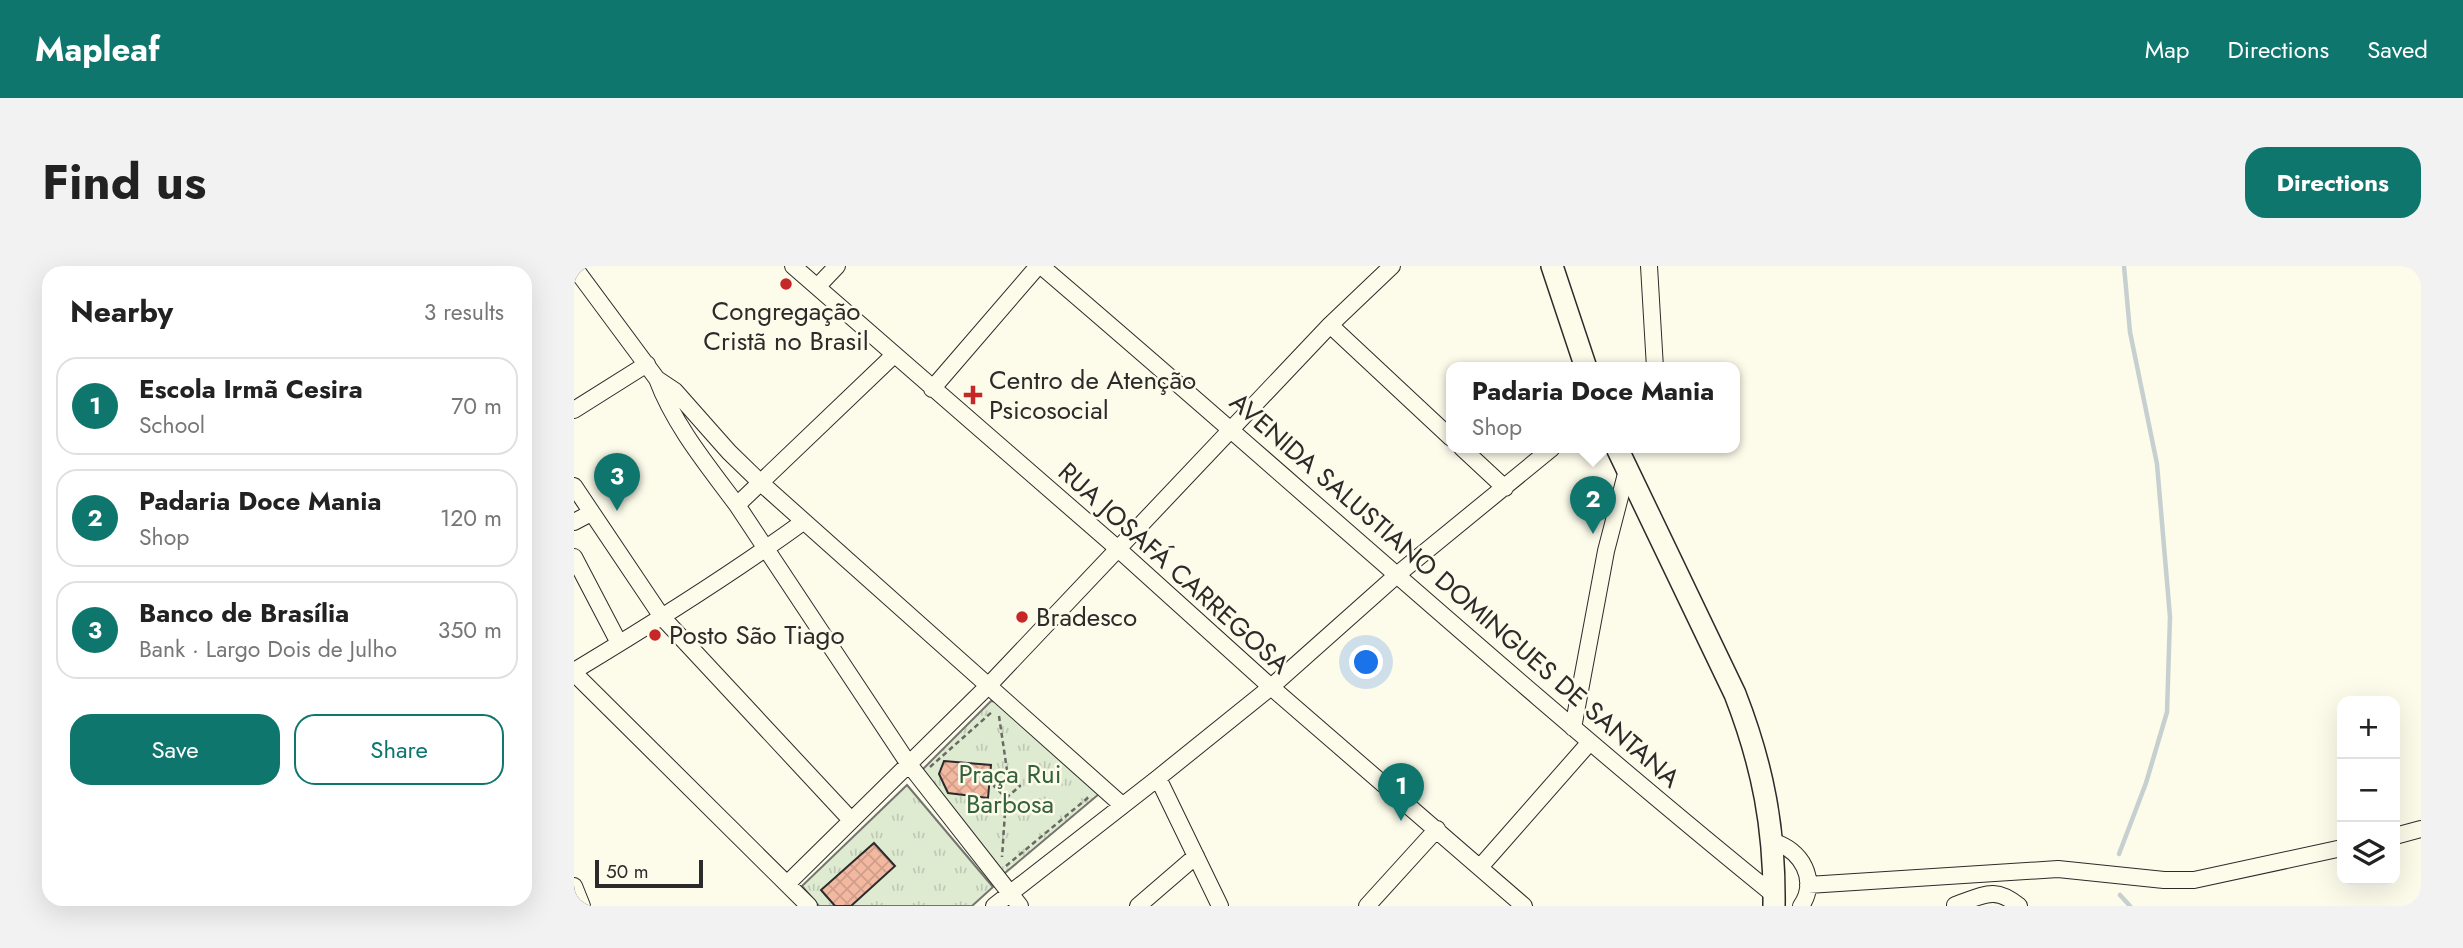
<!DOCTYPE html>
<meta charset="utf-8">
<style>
:root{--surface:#fff;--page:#f2f2f2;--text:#222;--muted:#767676;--line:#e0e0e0;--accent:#0f766e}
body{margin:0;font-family:Jost,sans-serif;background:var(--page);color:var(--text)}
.controls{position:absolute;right:21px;bottom:21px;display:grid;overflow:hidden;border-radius:14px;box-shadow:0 7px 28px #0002}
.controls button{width:63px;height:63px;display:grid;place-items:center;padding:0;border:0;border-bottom:2px solid var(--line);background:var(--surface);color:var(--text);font:35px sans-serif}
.scale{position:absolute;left:21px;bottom:18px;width:108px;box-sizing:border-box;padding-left:7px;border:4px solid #2b2b2b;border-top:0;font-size:19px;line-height:24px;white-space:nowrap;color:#2b2b2b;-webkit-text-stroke:5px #fdfbea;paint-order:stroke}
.you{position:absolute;left:793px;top:397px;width:24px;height:24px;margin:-18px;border:5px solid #fff;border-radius:50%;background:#1a73e8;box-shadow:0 0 0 10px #1a73e833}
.badge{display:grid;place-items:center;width:46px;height:46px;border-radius:50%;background:var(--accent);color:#fff;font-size:23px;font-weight:700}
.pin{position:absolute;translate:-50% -58px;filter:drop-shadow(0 2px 4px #0008)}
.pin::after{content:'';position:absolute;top:37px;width:24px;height:21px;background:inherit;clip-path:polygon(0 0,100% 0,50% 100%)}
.popup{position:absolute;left:872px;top:96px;width:294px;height:91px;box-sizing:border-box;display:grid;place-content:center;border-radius:14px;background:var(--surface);filter:drop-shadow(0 2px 5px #0005);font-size:23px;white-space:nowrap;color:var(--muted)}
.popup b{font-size:26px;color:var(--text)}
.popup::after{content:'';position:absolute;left:50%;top:100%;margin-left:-14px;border:14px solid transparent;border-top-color:var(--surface)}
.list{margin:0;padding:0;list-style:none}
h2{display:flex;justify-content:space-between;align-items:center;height:91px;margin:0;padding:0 28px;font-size:30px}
h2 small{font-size:23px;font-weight:400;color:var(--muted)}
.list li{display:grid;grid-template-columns:46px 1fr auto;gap:21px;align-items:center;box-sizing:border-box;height:98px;margin:0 14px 14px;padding:0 14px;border:2px solid var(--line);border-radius:21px}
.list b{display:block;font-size:26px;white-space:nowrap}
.list p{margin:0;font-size:23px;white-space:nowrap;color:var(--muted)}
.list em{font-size:23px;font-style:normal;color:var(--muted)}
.actions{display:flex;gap:14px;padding:21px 28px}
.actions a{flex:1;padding:16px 0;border:2px solid var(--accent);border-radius:21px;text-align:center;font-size:24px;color:var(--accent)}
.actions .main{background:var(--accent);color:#fff}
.icon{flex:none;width:38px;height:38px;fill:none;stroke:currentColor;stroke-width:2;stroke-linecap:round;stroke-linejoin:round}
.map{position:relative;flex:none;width:1847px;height:640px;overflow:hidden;border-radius:21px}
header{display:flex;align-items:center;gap:42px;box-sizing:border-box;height:98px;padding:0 35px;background:var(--accent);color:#fff}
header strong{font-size:33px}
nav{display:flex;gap:38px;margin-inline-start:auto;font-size:24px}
.intro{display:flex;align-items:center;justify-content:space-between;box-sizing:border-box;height:168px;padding:0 42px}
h1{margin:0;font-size:49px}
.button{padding:18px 32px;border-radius:21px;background:var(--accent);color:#fff;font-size:24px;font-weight:700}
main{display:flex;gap:42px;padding:0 42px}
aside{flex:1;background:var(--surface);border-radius:21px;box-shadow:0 7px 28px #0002}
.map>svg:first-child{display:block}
</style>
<header>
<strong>Mapleaf</strong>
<nav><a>Map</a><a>Directions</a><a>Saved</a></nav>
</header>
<div class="intro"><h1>Find us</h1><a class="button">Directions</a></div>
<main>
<aside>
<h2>Nearby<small>3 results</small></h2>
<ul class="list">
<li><span class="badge">1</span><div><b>Escola Irmã Cesira</b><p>School</p></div><em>70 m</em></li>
<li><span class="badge">2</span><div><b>Padaria Doce Mania</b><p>Shop</p></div><em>120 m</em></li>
<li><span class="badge">3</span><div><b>Banco de Brasília</b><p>Bank · Largo Dois de Julho</p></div><em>350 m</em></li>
</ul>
<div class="actions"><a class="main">Save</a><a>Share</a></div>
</aside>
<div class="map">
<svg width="1847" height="640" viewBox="0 0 1847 640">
<defs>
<pattern id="park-tufts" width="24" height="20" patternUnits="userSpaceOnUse" patternTransform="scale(1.75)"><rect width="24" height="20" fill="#deebd1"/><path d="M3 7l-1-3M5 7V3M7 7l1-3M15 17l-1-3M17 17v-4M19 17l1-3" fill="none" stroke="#bfcab4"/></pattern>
<pattern id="building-cross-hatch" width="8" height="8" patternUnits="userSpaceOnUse" patternTransform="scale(1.75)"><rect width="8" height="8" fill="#f2b8a0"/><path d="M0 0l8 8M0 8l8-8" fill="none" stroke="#d09e8a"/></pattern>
</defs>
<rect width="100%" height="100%" fill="#fdfbea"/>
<path fill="url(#park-tufts)" stroke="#74746e" stroke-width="2" d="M 417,435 L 432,437 L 525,528 L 431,607 L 423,605 L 347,505 Z
M 333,519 L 419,621 L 398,640 L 245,640 L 228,620 Z"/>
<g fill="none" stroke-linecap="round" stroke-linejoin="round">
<path stroke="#c7d0d0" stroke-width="4.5" d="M 1545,588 L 1572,517 L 1593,446 L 1596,351 L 1583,198 L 1556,66 L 1550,0
M 1546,629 L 1556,640"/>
</g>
<path fill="url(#building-cross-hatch)" stroke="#2b2b2b" stroke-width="2" d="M 370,495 L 417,499 L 414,532 L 374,527 L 365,508 Z
M 300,577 L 321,600 L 277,640 L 261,640 L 247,624 Z"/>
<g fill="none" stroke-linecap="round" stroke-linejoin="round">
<defs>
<path id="minor" d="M 219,0 L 543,282 L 697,421 L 950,640
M 467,0 C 712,209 950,426 1200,629
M 1075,0 L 1081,102
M 0,1 L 83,113 C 100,159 134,200 163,239 L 334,497 L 446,640
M 243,21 L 263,0
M 756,59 L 877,172
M 83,113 L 101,125 L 155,186 L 187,217 L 548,539
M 358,123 L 464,0
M 0,144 L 73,98
M 888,182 L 931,222
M 0,220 L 88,351 L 277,554
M 163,239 L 320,89
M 0,256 L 17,247
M 0,291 L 45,377
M 0,405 C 78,358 155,310 229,256
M 0,407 L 235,640
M 999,462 L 1032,285 L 1053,204
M 584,512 L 646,640
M 1821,570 L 1847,563
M 1199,576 C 1227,583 1245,614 1227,640
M 907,600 L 1016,476
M 213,618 L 415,419 L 756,59 L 818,0
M 1234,619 L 1484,603 L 1590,614 L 1620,614 L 1768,582
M 0,620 L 8,640
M 1381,639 C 1409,630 1420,619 1445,640
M 420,640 L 584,512 L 697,421 L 824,308 L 978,182
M 564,640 L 622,590
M 793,640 L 863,563"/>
<path id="major" d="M 978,0 L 1012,102
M 1043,182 L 1161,428 C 1189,500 1201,563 1200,640"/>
</defs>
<use href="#minor" stroke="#2b2b2b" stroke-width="18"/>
<use href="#major" stroke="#2b2b2b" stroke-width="24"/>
<path stroke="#6a6964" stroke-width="2.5" stroke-dasharray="5 3.5" stroke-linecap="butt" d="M 425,450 L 434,511 L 420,520 L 432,532 L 428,591
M 356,501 L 419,445
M 432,532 L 446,520 L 434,511
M 432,600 L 516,530"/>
<use href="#minor" stroke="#fdfbea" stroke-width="16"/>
<use href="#major" stroke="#fdfbea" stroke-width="21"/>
</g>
<g fill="#c62828" stroke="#fdfbea" stroke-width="2.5">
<circle cx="212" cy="18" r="7"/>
<path d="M395.5 118.5h7v7h7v7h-7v7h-7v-7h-7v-7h7z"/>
<circle cx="448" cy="351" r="7"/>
<circle cx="81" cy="369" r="7"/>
</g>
<g text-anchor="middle" stroke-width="5" stroke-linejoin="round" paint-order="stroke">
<g font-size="26" fill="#2b2b2b" stroke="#fdfbea" text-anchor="start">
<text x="212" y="54" text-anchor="middle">Congregação<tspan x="212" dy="30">Cristã no Brasil</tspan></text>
<text x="415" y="123">Centro de Atenção<tspan x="415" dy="30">Psicosocial</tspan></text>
<text x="462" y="360">Bradesco</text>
<text x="95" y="378">Posto São Tiago</text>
</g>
<g font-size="26" fill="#2b2b2b" stroke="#fdfbea">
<text transform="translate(600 302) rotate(42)" y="9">RUA JOSAFÁ CARREGOSA</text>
<text transform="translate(881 324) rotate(41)" y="9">AVENIDA SALUSTIANO DOMINGUES DE SANTANA</text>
</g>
<g font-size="26" fill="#34623c" stroke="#fdfbea">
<text x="436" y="517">Praça Rui<tspan x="436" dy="30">Barbosa</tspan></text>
</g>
</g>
</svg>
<div class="controls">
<button>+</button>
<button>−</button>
<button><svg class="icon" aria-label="layers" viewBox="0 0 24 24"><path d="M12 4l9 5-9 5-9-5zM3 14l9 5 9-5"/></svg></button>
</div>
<div class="scale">50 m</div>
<div class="you"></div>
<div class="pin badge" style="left:827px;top:555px">1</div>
<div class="pin badge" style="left:1019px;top:268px">2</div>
<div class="popup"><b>Padaria Doce Mania</b>Shop</div>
<div class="pin badge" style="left:43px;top:245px">3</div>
</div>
</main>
